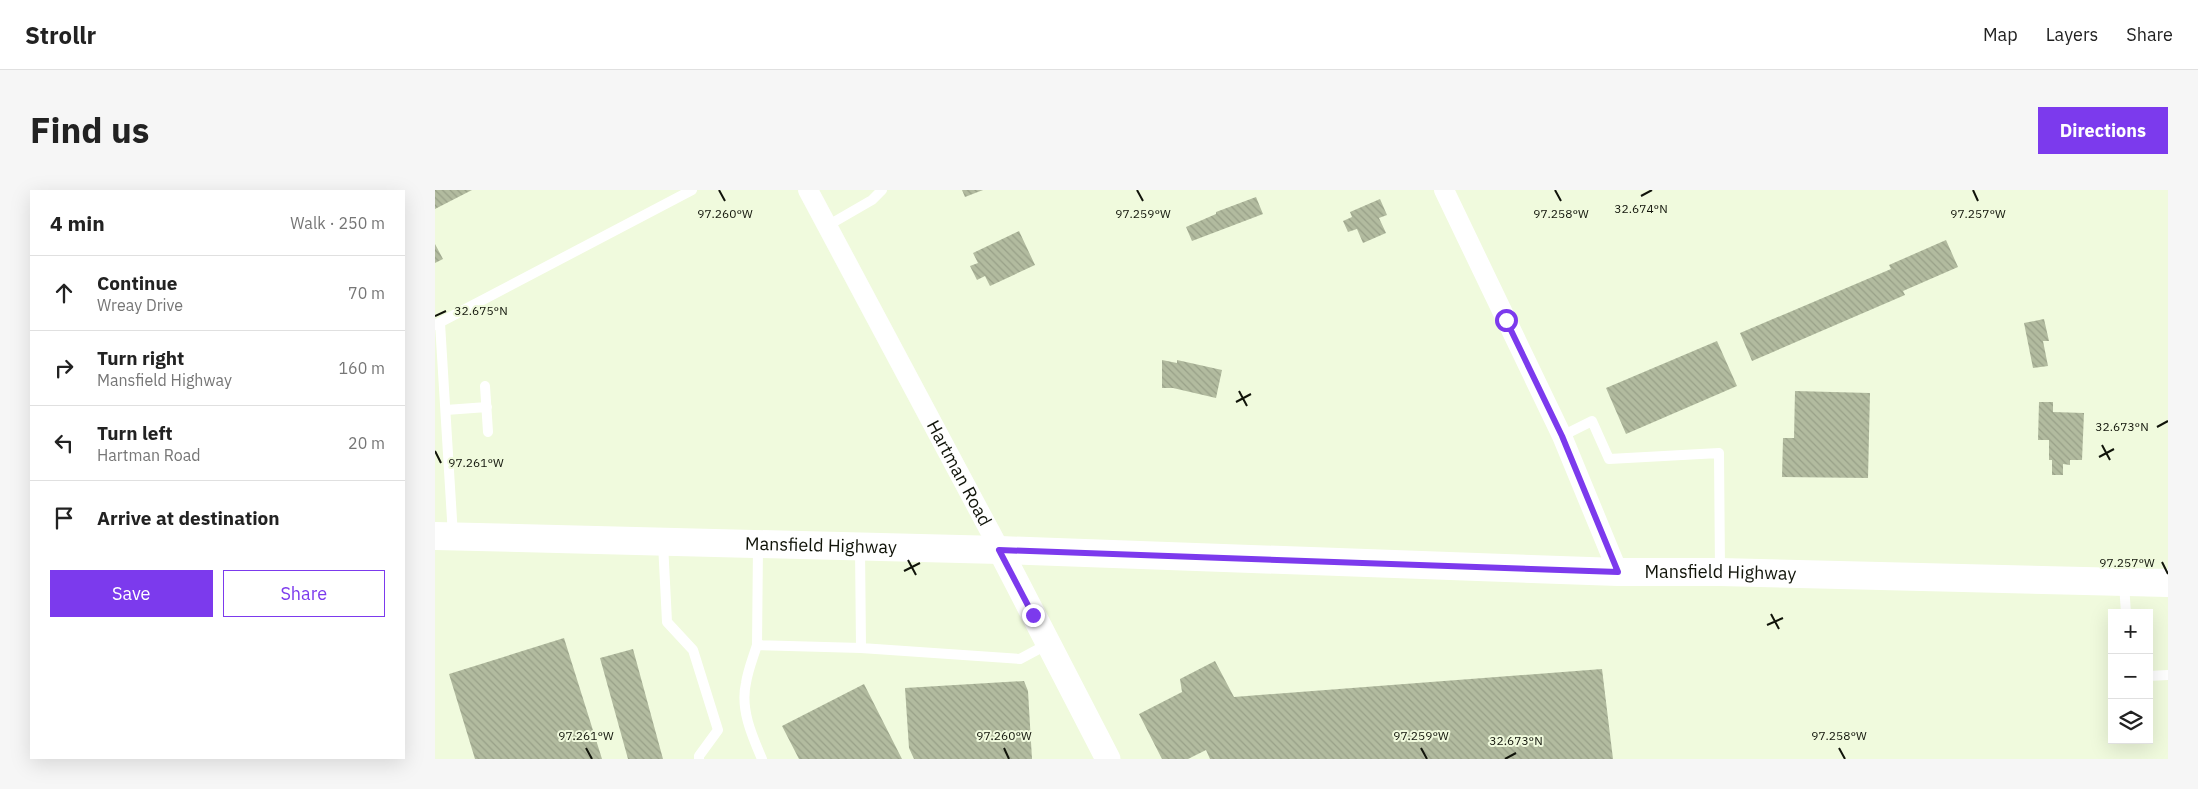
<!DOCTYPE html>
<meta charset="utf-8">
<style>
:root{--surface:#fff;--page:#f6f6f6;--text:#222;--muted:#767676;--line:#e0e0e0;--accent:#7c3aed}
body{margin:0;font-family:"IBM Plex Sans",sans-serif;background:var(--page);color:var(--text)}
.controls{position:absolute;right:15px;bottom:15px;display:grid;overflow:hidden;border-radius:0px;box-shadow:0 5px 20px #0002}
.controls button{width:45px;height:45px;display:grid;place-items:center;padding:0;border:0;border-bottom:1px solid var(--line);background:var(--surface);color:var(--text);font:25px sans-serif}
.stop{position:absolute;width:15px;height:15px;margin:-11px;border:4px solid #7c3aed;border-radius:50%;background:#fff}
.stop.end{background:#7c3aed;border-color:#fff;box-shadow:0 1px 5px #0008}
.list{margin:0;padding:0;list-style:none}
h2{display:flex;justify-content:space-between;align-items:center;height:65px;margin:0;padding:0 20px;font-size:21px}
h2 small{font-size:16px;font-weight:400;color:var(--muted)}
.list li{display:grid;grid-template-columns:32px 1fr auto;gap:15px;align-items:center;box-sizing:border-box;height:75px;padding:0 20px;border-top:1px solid var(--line)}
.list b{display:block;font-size:19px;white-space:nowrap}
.list p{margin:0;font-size:16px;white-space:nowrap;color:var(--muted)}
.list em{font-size:16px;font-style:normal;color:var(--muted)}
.actions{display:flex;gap:10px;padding:15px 20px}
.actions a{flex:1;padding:11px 0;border:1px solid var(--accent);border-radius:0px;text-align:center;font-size:18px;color:var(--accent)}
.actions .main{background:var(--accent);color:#fff}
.icon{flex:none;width:28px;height:28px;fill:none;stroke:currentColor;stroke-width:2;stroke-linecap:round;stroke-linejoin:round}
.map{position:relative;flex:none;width:1733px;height:569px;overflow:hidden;border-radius:0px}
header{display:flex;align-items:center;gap:30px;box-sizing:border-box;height:70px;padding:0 25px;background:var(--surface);border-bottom:1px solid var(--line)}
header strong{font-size:24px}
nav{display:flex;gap:28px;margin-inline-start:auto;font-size:18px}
.intro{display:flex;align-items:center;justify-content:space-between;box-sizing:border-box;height:120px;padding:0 30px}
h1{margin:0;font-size:35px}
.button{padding:12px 22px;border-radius:0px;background:var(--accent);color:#fff;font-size:18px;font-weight:700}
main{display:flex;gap:30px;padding:0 30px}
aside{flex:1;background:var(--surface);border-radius:0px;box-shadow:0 5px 20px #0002}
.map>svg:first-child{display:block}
</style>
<header>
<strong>Strollr</strong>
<nav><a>Map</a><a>Layers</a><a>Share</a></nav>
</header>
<div class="intro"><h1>Find us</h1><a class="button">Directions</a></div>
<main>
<aside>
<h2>4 min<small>Walk · 250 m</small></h2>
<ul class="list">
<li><svg class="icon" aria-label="ahead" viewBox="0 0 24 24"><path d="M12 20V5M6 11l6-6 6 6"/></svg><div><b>Continue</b><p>Wreay Drive</p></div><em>70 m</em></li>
<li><svg class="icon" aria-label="right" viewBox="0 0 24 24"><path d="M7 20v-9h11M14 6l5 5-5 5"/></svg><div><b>Turn right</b><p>Mansfield Highway</p></div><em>160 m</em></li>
<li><svg class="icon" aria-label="left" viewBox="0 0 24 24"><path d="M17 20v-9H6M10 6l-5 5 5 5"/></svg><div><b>Turn left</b><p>Hartman Road</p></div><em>20 m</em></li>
<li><svg class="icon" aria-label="arrive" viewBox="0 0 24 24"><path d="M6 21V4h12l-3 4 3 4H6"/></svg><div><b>Arrive at destination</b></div></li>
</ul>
<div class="actions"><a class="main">Save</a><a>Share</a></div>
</aside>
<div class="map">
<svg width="1733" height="569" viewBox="0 0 1733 569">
<defs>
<pattern id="building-back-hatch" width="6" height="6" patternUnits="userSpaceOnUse" patternTransform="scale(1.25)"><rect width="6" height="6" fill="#b2bb9f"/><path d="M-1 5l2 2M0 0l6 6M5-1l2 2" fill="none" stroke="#98a088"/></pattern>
</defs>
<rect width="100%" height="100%" fill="#f0fadd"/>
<path fill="url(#building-back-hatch)" d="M 0,0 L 37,0 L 0,19 Z
M 527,0 L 548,0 L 530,7 Z
M 821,7 L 828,24 L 757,51 L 751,37 L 781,24 L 781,22 Z
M 945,9 L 952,25 L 944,28 L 951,43 L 928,53 L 922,39 L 913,42 L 908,31 L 917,27 L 915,22 Z
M 584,41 L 600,75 L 555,96 L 550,86 L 542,90 L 535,76 L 543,73 L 538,63 Z
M 1511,50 L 1523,77 L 1468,101 L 1470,105 L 1317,171 L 1305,143 L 1456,79 L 1454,75 Z
M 0,54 L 8,69 L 0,73 Z
M 1609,129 L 1614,151 L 1608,151 L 1613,176 L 1598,178 L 1589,133 Z
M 1282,151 L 1302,196 L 1191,244 L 1171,198 Z
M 727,170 L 742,173 L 742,170 L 787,180 L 781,208 L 738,198 L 727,198 Z
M 1360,201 L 1435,203 L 1433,288 L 1347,287 L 1348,248 L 1359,248 Z
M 1604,212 L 1618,212 L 1618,222 L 1649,223 L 1647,270 L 1635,270 L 1635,275 L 1628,274 L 1628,285 L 1617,285 L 1617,270 L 1614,270 L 1614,250 L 1603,250 Z
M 129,448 L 167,569 L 40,569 L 14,484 Z
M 198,459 L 228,569 L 193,569 L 165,468 Z
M 780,471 L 799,507 L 1167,479 L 1178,569 L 775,569 L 771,560 L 753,569 L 727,569 L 704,524 L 747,502 L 745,489 Z
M 589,491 L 593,501 L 597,569 L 479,569 L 474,558 L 470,498 Z
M 429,494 L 467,569 L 364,569 L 347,536 Z"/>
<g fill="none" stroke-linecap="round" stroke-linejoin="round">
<path stroke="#fff" stroke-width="10" d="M 392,36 L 437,10 L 447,0
M 5,133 L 18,346
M 0,135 L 257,0
M 50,196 L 53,242
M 11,220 L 52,217
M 1127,246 L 1157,231 L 1174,269 L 1284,263 L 1285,381
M 228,353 L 232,432 L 258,460 L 283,540 L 264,566 L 264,569
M 323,356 L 322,455 L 426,458
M 425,358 L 426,458 L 585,469 L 613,454
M 1689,394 L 1691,423
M 322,455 C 318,468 313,480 311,493 C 305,519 317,546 327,569
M 1714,486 L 1733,485"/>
<g stroke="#fff" stroke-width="20">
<path id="s1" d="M 373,0 L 565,360"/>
<path d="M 1009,0 L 1127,246 L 1183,382"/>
</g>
<path stroke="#fff" stroke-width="25" d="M 565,360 L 673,569"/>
<path stroke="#fff" stroke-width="28" id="s2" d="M 0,346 L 565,360 L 1183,382 L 1285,382 L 1733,393"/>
</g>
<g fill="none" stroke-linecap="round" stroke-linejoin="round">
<path stroke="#7c3aed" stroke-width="6" d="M 598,425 L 564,360 L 1183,382 L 1127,246 L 1071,130"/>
</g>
<path fill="none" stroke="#11140a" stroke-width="2" d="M 284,0 L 290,11M 702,0 L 708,11M 1120,0 L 1126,11M 1538,0 L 1543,11M 1206,6 L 1217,0M 0,126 L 11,121M 804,201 L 812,216M 801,212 L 816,204M 1722,237 L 1733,231M 1667,255 L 1675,270M 0,261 L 6,273M 1664,267 L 1679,259M 473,370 L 481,385M 1727,372 L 1733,384M 469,381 L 485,373M 1336,424 L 1344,439M 1332,435 L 1348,428M 151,558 L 157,569M 569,558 L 574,569M 986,558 L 992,569M 1404,558 L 1410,569M 1070,569 L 1081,563"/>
<g text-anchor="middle" stroke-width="4" stroke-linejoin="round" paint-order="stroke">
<g font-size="18" fill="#11140a" stroke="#f0fadd">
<text dy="6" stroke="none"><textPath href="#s1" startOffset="321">Hartman Road</textPath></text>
<text dy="6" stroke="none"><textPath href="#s2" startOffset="386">Mansfield Highway</textPath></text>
<text dy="6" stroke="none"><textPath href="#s2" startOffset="1286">Mansfield Highway</textPath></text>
</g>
</g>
<g font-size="12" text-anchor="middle" fill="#11140a" stroke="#f0fadd" stroke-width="4" stroke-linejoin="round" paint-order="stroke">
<text x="1206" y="23">32.674°N</text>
<text x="290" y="28">97.260°W</text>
<text x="708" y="28">97.259°W</text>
<text x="1126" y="28">97.258°W</text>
<text x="1543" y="28">97.257°W</text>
<text x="46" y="125">32.675°N</text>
<text x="1687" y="241">32.673°N</text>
<text x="41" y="277">97.261°W</text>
<text x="1692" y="377">97.257°W</text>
<text x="151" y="550">97.261°W</text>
<text x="569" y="550">97.260°W</text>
<text x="986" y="550">97.259°W</text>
<text x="1404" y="550">97.258°W</text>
<text x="1081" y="555">32.673°N</text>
</g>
</svg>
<div class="controls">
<button>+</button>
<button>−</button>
<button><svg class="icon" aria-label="layers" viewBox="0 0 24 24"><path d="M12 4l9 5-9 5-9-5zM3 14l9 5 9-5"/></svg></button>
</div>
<div class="stop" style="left:1071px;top:130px"></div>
<div class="stop end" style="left:598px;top:425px"></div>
</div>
</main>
